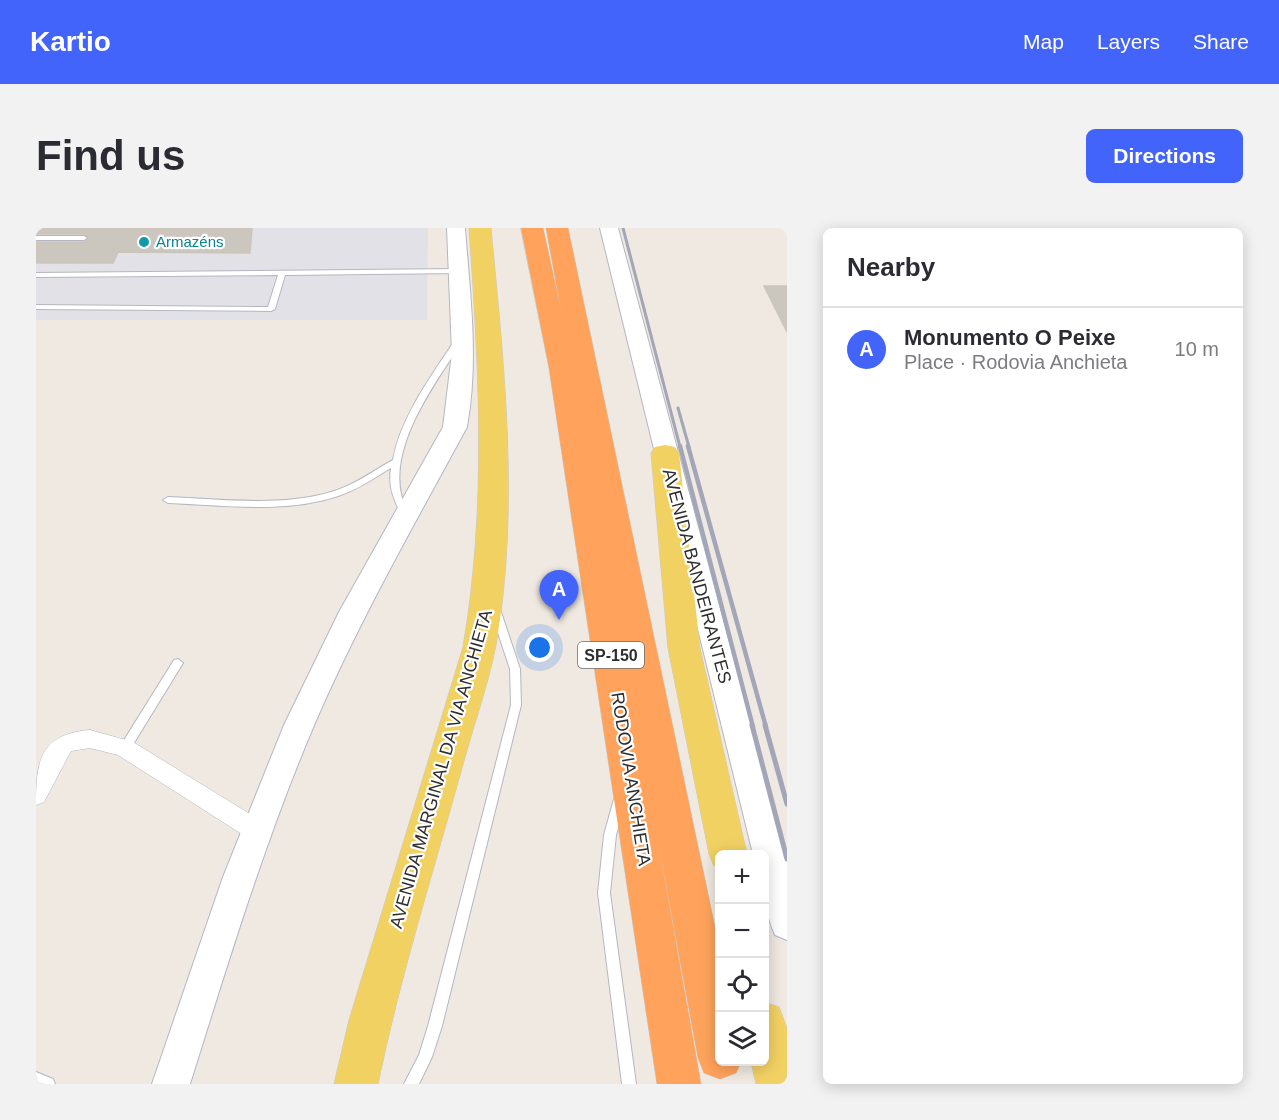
<!DOCTYPE html>
<meta charset="utf-8">
<style>
:root{--surface:#fff;--page:#f2f2f3;--text:#2b2b33;--muted:#7c7c81;--line:#e1e1e2;--accent:#4264fb}
body{margin:0;font-family:Arial,sans-serif;background:var(--page);color:var(--text)}
.controls{position:absolute;right:18px;bottom:18px;display:grid;overflow:hidden;border-radius:9px;box-shadow:0 3px 15px #0003}
.controls button{width:54px;height:54px;display:grid;place-items:center;padding:0;border:0;border-bottom:2px solid var(--line);background:var(--surface);color:var(--text);font:30px sans-serif}
.you{position:absolute;left:504px;top:420px;width:21px;height:21px;margin:-15px;border:4px solid #fff;border-radius:50%;background:#1a73e8;box-shadow:0 0 0 9px #1a73e833}
.badge{display:grid;place-items:center;width:39px;height:39px;border-radius:50%;background:var(--accent);color:#fff;font-size:20px;font-weight:700}
.pin{position:absolute;translate:-50% -50px;filter:drop-shadow(0 2px 3px #0008)}
.pin::after{content:'';position:absolute;top:32px;width:21px;height:18px;background:inherit;clip-path:polygon(0 0,100% 0,50% 100%)}
.list{margin:0;padding:0;list-style:none}
h2{display:flex;justify-content:space-between;align-items:center;height:78px;margin:0;padding:0 24px;font-size:26px}
h2 small{font-size:20px;font-weight:400;color:var(--muted)}
.list li{display:grid;grid-template-columns:39px 1fr auto;gap:18px;align-items:center;box-sizing:border-box;height:84px;padding:0 24px;border-top:2px solid var(--line)}
.list b{display:block;font-size:22px;white-space:nowrap}
.list p{margin:0;font-size:20px;white-space:nowrap;color:var(--muted)}
.list em{font-size:20px;font-style:normal;color:var(--muted)}
.icon{flex:none;width:33px;height:33px;fill:none;stroke:currentColor;stroke-width:2;stroke-linecap:round;stroke-linejoin:round}
.map{position:relative;flex:none;width:751px;height:856px;overflow:hidden;border-radius:9px}
header{display:flex;align-items:center;gap:36px;box-sizing:border-box;height:84px;padding:0 30px;background:var(--accent);color:#fff}
header strong{font-size:28px}
nav{display:flex;gap:33px;margin-inline-start:auto;font-size:21px}
.intro{display:flex;align-items:center;justify-content:space-between;box-sizing:border-box;height:144px;padding:0 36px}
h1{margin:0;font-size:42px}
.button{padding:15px 27px;border-radius:9px;background:var(--accent);color:#fff;font-size:21px;font-weight:700}
main{display:flex;gap:36px;padding:0 36px}
aside{flex:1;background:var(--surface);border-radius:9px;box-shadow:0 3px 15px #0003}
.map>svg:first-child{display:block}
</style>
<header>
<strong>Kartio</strong>
<nav><a>Map</a><a>Layers</a><a>Share</a></nav>
</header>
<div class="intro"><h1>Find us</h1><a class="button">Directions</a></div>
<main>
<div class="map">
<svg width="751" height="856" viewBox="0 0 751 856">
<rect width="100%" height="100%" fill="#efe9e1"/>
<path fill="#e3e1e8" d="M 0,0 L 392,0 L 391,92 L 0,92 Z"/>
<path fill="#cbc7bf" stroke="#cbc5ba" stroke-width="1.5" d="M 0,0 L 216,0 L 214,25 L 82,24 L 77,35 L 0,35 L 0,14 L 48,14 L 53,11 L 48,6 L 0,6 Z
M 728,58 L 751,58 L 751,104 Z"/>
<g fill="none" stroke-linecap="round" stroke-linejoin="round">
<defs>
<path id="service" d="M 0,8 L 48,8 L 51,10 L 48,12 L 0,12 Z
M 422,41 L 425,41 L 425,45 L 249,47 L 239,81 L 235,83 L 0,81 L 0,77 L 232,79 L 242,47 L 0,49 L 0,45 Z
M 419,112 L 422,112 L 426,114 C 400,154 354,215 365,266 C 366,273 371,280 375,287 L 373,289 L 367,289 C 358,273 352,259 355,240 C 338,250 321,262 302,268 C 249,286 187,277 132,275 L 127,272 L 132,269 C 182,271 247,279 295,264 C 317,258 337,243 357,232 C 364,190 396,147 419,112 Z
M 459,377 L 464,381 L 484,441 L 485,477 L 406,798 L 396,829 L 383,856 L 368,856 L 383,827 L 392,798 L 475,477 L 474,441 L 454,381 Z
M 142,431 L 147,435 L 93,523 L 85,523 L 83,520 L 85,517 L 138,432 Z
M 584,566 L 588,568 L 590,571 L 580,607 L 574,665 L 600,856 L 586,856 L 562,665 L 568,607 L 578,571 L 580,568 Z
M 0,844 L 17,851 L 19,856 L 0,856 Z"/>
<path id="minor" d="M 54,502 L 97,514 L 230,596 L 233,603 L 230,610 L 221,613 L 212,610 L 82,527 L 54,520 L 35,523 L 8,574 L 0,577 C 0,533 4,506 54,502 Z"/>
<path id="secondary" d="M 411,0 L 429,0 C 434,67 443,132 431,199 C 378,297 323,393 279,495 C 229,612 192,735 154,856 L 116,856 L 187,649 L 248,497 L 303,384 L 407,199 L 416,125 Z
M 564,0 L 582,0 L 751,631 L 751,712 L 739,707 C 727,681 728,655 728,626 L 717,626 Z"/>
<path id="primary" d="M 433,0 L 455,0 C 468,138 484,279 460,417 C 452,458 437,499 426,540 C 397,645 364,749 342,856 L 298,856 L 313,792 L 427,419 C 451,279 443,141 433,0 Z
M 629,217 L 639,219 L 643,225 L 664,420 L 711,626 L 684,626 L 684,639 L 678,638 L 673,626 L 632,420 L 615,225 L 619,219 Z
M 728,774 L 743,779 L 751,800 L 751,856 L 720,856 L 715,834 L 728,834 Z"/>
<path id="motorway" d="M 485,0 L 507,0 L 525,82 L 510,0 L 532,0 L 684,723 L 684,834 L 705,834 L 700,845 L 684,851 L 668,845 L 662,830 L 621,608 L 665,856 L 621,856 L 513,140 Z"/>
</defs>
<use href="#service" stroke="#b4b7c1" stroke-width="2"/>
<use href="#minor" stroke="#b4b7c1" stroke-width="1"/>
<use href="#secondary" stroke="#b4b7c1" stroke-width="2"/>
<use href="#primary" stroke="#c9c9c9" stroke-width="1"/>
<use href="#motorway" stroke="#c9c9c9" stroke-width="1"/>
<use href="#service" fill="#fff" fill-rule="evenodd"/>
<use href="#minor" fill="#fff" fill-rule="evenodd"/>
<use href="#secondary" fill="#fff" fill-rule="evenodd"/>
<use href="#primary" fill="#f2d163" fill-rule="evenodd"/>
<use href="#motorway" fill="#ffa35c" fill-rule="evenodd"/>
<path stroke="#a3a6b8" stroke-width="3" d="M 587,0 L 644,219
M 642,180 L 653,219"/>
<path stroke="#a3a6b8" stroke-width="4.5" d="M 644,218 L 717,499
M 652,218 L 730,499"/>
<path stroke="#a3a6b8" stroke-width="5" d="M 716,497 L 751,631
M 729,497 L 751,576"/>
</g>
<circle fill="#0f9aa8" stroke="#fff" stroke-width="2" cx="108" cy="14" r="6"/>
<g text-anchor="middle" stroke-width="4.5" stroke-linejoin="round" paint-order="stroke">
<g font-size="15" fill="#0d838f" stroke="#fff" text-anchor="start">
<text x="120" y="19">Armazéns</text>
</g>
<rect fill="#fff" stroke="#6d6d6d" stroke-width="1.5" x="542" y="414" width="66" height="26" rx="4.5"/>
<g font-size="16" font-weight="bold" fill="#2e2e2e">
<text x="575" y="433">SP-150</text>
</g>
<g font-size="18" fill="#2e2e2e" stroke="#fff">
<text transform="translate(661 348) rotate(75)" y="6">AVENIDA BANDEIRANTES</text>
<text transform="translate(405 541) rotate(-74)" y="6">AVENIDA MARGINAL DA VIA ANCHIETA</text>
<text transform="translate(595 551) rotate(81)" y="6">RODOVIA ANCHIETA</text>
</g>
</g>
</svg>
<div class="controls">
<button>+</button>
<button>−</button>
<button><svg class="icon" aria-label="locate" viewBox="0 0 24 24"><circle cx="12" cy="12" r="6"/><path d="M12 2v4M12 18v4M2 12h4M18 12h4"/></svg></button>
<button><svg class="icon" aria-label="layers" viewBox="0 0 24 24"><path d="M12 4l9 5-9 5-9-5zM3 14l9 5 9-5"/></svg></button>
</div>
<div class="you"></div>
<div class="pin badge" style="left:523px;top:392px">A</div>
</div>
<aside>
<h2>Nearby<small></small></h2>
<ul class="list">
<li><span class="badge">A</span><div><b>Monumento O Peixe</b><p>Place · Rodovia Anchieta</p></div><em>10 m</em></li>
</ul>
</aside>
</main>
